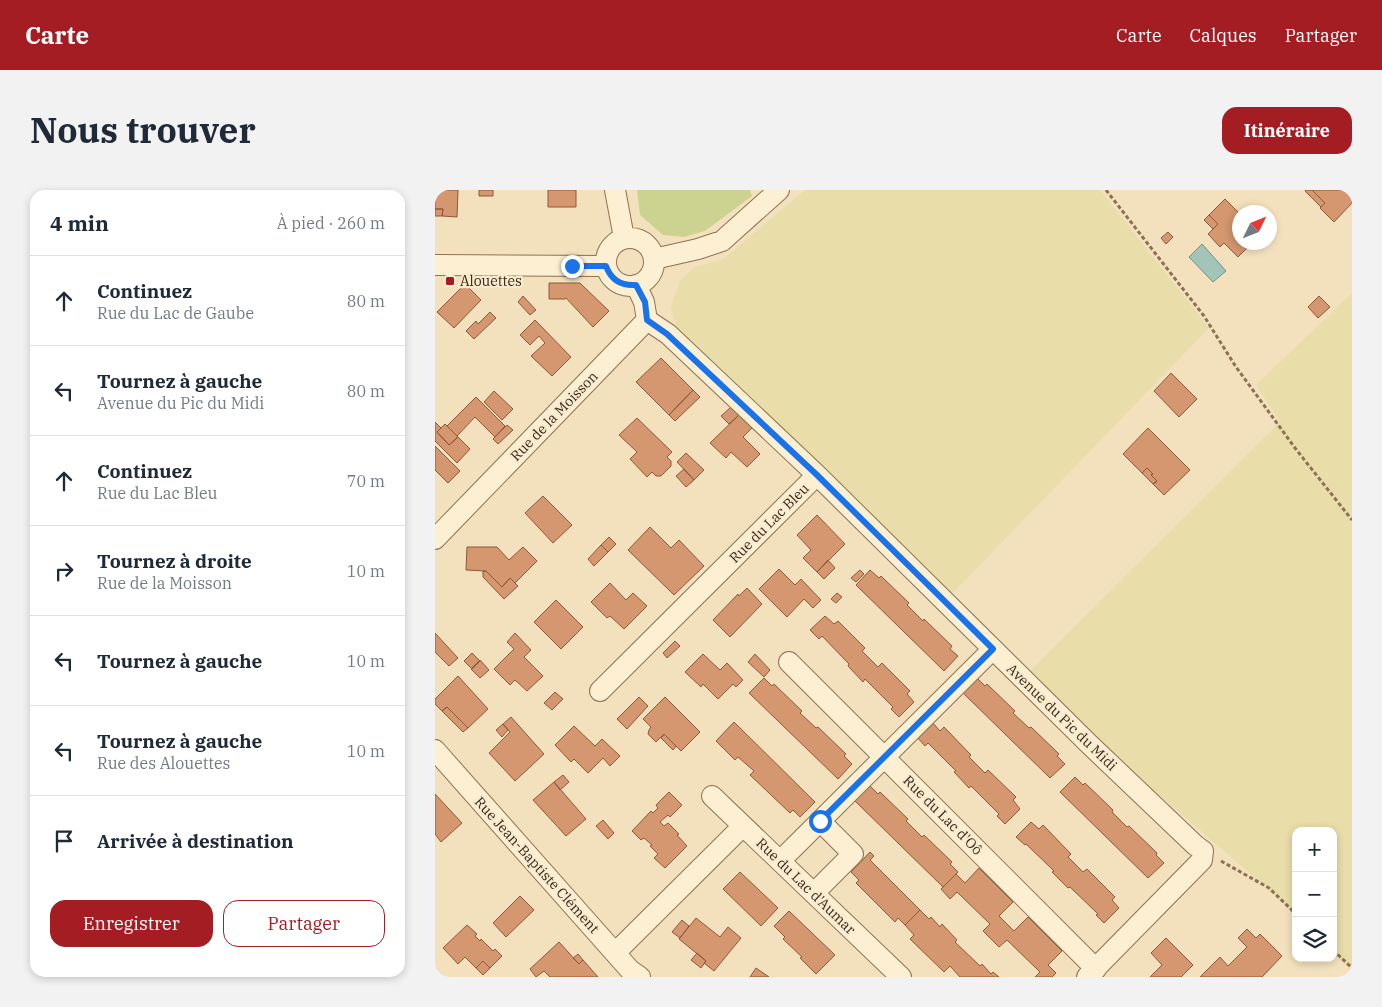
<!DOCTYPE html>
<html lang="fr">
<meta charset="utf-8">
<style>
:root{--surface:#fff;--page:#f2f2f3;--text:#1f2937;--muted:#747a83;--line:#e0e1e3;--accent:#a31d22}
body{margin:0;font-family:"IBM Plex Serif",serif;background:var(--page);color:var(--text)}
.controls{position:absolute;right:15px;bottom:15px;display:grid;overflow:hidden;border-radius:10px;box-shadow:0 2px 8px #0003}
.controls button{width:45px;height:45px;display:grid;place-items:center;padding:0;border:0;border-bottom:1px solid var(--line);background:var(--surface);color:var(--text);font:25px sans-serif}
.compass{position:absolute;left:797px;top:15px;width:45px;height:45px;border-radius:50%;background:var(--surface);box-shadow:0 2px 8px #0003;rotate:47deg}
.stop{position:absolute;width:15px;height:15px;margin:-11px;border:4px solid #1a73e8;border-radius:50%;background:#fff}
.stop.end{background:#1a73e8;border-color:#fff;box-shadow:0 1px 5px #0008}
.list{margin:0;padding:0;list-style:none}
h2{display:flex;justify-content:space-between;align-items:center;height:65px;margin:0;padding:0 20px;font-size:21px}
h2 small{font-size:16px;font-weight:400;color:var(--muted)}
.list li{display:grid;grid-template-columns:32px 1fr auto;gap:15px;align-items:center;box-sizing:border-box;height:90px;padding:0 20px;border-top:1px solid var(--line)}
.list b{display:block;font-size:19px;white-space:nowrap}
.list p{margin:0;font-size:16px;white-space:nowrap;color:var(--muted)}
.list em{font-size:16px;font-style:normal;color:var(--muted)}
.actions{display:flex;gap:10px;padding:15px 20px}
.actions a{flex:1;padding:11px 0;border:1px solid var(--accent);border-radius:15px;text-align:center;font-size:18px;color:var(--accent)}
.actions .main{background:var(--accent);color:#fff}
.icon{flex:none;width:28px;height:28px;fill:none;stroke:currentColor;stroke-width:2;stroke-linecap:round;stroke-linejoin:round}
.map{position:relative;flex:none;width:917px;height:787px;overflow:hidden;border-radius:15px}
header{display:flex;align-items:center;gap:30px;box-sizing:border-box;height:70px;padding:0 25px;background:var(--accent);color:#fff}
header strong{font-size:24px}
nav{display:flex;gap:28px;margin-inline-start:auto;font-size:18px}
.intro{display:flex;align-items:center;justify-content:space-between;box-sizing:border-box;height:120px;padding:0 30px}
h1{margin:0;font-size:35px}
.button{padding:12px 22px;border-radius:15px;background:var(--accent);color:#fff;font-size:18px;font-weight:700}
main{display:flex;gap:30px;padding:0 30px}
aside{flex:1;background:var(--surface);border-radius:15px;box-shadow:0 2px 8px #0003}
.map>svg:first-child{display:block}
</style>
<header>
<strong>Carte</strong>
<nav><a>Carte</a><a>Calques</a><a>Partager</a></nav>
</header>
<div class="intro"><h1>Nous trouver</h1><a class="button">Itinéraire</a></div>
<main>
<aside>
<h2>4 min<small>À pied · 260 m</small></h2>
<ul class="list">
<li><svg class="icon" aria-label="ahead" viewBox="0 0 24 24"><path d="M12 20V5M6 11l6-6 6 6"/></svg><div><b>Continuez</b><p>Rue du Lac de Gaube</p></div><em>80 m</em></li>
<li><svg class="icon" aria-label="left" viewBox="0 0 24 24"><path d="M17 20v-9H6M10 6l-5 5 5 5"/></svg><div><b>Tournez à gauche</b><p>Avenue du Pic du Midi</p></div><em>80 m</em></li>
<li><svg class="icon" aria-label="ahead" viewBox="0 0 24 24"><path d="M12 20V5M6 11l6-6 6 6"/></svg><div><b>Continuez</b><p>Rue du Lac Bleu</p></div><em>70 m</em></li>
<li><svg class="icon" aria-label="right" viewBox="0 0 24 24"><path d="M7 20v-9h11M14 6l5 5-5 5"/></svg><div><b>Tournez à droite</b><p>Rue de la Moisson</p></div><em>10 m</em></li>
<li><svg class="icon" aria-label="left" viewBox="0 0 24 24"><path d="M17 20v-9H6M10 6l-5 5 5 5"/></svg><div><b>Tournez à gauche</b></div><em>10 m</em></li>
<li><svg class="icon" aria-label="left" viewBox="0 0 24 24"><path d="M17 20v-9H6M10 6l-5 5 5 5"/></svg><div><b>Tournez à gauche</b><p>Rue des Alouettes</p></div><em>10 m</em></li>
<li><svg class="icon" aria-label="arrive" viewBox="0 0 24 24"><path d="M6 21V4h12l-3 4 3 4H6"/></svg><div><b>Arrivée à destination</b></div></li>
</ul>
<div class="actions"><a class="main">Enregistrer</a><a>Partager</a></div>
</aside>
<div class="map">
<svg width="917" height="787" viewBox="0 0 917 787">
<rect width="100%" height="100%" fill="#f3e1be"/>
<path fill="#e9ddaa" d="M 370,0 L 665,0 L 774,138 L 514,407 L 242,139 L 236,117 L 244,92 L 258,78 L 288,69 Z
M 917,103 L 917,781 L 898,763 L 898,641 L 861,641 L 861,726 L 832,698 L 667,556 L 591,485 L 845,232 L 821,195 Z"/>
<path fill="#ccd290" d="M 202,0 L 315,0 L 317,6 L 270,41 L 249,47 L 228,45 L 205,25 Z"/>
<path fill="#a2c4b9" stroke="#689387" d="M 767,54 L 791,81 L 778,92 L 754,67 Z"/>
<path fill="#d5976f" stroke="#8f5837" d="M 0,0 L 23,0 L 22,27 L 7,26 L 8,19 L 0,19 Z
M 44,0 L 58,0 L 58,6 L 44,6 Z
M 113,0 L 141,0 L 141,17 L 113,17 Z
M 871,0 L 877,0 L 890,13 L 886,17 L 870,1 Z
M 877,0 L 910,0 L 917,7 L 917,13 L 899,32 L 885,18 L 890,13 Z
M 790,9 L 804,23 L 804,27 L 803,29 L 804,30 L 804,52 L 818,52 L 803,67 L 789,53 L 785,57 L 773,44 L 783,34 L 774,25 Z
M 0,19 L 8,19 L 7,26 L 0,26 Z
M 774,25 L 783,34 L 778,39 L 769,30 Z
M 733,42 L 738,47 L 731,54 L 726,48 Z
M 114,93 L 145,93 L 174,121 L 158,137 L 131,108 L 130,109 L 114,109 Z
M 30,94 L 46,110 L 19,138 L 2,122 Z
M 88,106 L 101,120 L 95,125 L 83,112 Z
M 884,106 L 895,117 L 883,128 L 873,117 Z
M 55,122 L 61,128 L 39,149 L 31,141 L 41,131 L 43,134 Z
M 100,130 L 136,167 L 117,186 L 96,166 L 110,153 L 104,146 L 95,155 L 85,145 Z
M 226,168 L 258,200 L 234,225 L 201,192 Z
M 736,183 L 762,209 L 744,227 L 719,201 Z
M 258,200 L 265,207 L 240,231 L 234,225 Z
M 59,201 L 78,219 L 67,230 L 49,212 Z
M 41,207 L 70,236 L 60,247 L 40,227 L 22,246 L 12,236 Z
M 296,217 L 304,225 L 294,234 L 286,226 Z
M 304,225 L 317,238 L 308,247 L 325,264 L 312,277 L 296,262 L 291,268 L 275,253 Z
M 202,228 L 237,262 L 232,267 L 236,271 L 236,276 L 226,286 L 221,286 L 217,282 L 212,287 L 195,269 L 202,262 L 184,245 Z
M 0,232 L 6,238 L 2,242 L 14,255 L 23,247 L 35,259 L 22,273 L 0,251 Z
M 10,234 L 23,247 L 14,255 L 2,242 Z
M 72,235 L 78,240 L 63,254 L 58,249 Z
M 713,238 L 755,280 L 729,305 L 718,294 L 722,291 L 716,285 L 718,284 L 712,278 L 707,283 L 688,264 Z
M 0,256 L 25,281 L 13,293 L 0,280 Z
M 251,263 L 269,280 L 259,290 L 242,272 Z
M 712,278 L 718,284 L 716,285 L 722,291 L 718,294 L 707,283 Z
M 249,279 L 259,290 L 251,297 L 241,286 Z
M 108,306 L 137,335 L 118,353 L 90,323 Z
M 382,325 L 410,354 L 382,382 L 368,368 L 376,360 L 362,345 Z
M 215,337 L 236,358 L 244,350 L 269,376 L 239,405 L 193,360 Z
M 174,347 L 181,354 L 173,362 L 166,355 Z
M 166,355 L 173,362 L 159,376 L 153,369 Z
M 32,357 L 62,357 L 74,370 L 88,357 L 102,371 L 80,393 L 75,388 L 67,397 L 51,381 L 31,380 Z
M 393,370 L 400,378 L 389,389 L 382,382 Z
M 344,379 L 360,395 L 366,389 L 386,410 L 378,418 L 369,409 L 352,427 L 324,399 Z
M 425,380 L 429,384 L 421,392 L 416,388 Z
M 435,380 L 444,388 L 446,386 L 474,413 L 472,415 L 488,431 L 489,429 L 517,456 L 515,459 L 523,466 L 509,481 L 421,395 Z
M 48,381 L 51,381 L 67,397 L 75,388 L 83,396 L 69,409 L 48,387 Z
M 175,393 L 191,410 L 198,403 L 212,416 L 189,439 L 175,426 L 172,428 L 156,412 Z
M 312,398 L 327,414 L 295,447 L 278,430 L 303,404 L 304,406 Z
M 402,403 L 407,407 L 401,413 L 396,409 Z
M 121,410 L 148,437 L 126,459 L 99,432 Z
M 390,426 L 399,434 L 403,431 L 430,458 L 427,461 L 443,477 L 447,473 L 475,501 L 472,504 L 479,512 L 464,527 L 456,519 L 458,517 L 430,489 L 428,492 L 413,476 L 414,474 L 387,446 L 384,449 L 375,440 Z
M 0,443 L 23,468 L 14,476 L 0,462 Z
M 80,443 L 96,460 L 89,467 L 108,486 L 92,501 L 80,490 L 75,495 L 59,479 L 79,459 L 72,452 Z
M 240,451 L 245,456 L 232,468 L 228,463 Z
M 37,463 L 45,471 L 37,479 L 29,471 Z
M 268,464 L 285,480 L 292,473 L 308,490 L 301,497 L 298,494 L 283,509 L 268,494 L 266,497 L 250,482 Z
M 320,464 L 335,480 L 329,487 L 313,472 Z
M 45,470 L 54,480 L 45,488 L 36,479 Z
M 23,486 L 53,519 L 33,538 L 12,517 L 7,521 L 0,514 L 0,509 Z
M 541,487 L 550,496 L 552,494 L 580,521 L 578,523 L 594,538 L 596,537 L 624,564 L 622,566 L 630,574 L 615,588 L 527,502 Z
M 329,488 L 337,496 L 339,494 L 367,521 L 365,523 L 381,538 L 383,537 L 411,564 L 409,566 L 417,574 L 403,589 L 314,503 Z
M 120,502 L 128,509 L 117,520 L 109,513 Z
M 204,507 L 213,516 L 192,539 L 182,529 Z
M 230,507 L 265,542 L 246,561 L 229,544 L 221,552 L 213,544 L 214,540 L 216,537 L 208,529 Z
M 12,517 L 33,538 L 28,542 L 7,521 Z
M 76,527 L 109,564 L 80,591 L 54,563 L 75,542 L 68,534 Z
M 299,532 L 380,612 L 365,627 L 358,620 L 355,623 L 315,585 L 319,581 L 303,567 L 300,570 L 281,551 Z
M 497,532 L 505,541 L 509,537 L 536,565 L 534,567 L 550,583 L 553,580 L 581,607 L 578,610 L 585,619 L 570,634 L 562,626 L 564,624 L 536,596 L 534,598 L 519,582 L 521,581 L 493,553 L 490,556 L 482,547 Z
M 68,534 L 73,540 L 67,547 L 61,540 Z
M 139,536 L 160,556 L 167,549 L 185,566 L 175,576 L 168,568 L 153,583 L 139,569 L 136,572 L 120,555 Z
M 229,544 L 241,556 L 238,560 L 226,548 Z
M 128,585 L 134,592 L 125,600 L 119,592 Z
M 640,587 L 648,595 L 650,593 L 678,620 L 677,622 L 692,637 L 694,636 L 722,663 L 721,665 L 729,673 L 713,688 L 625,602 Z
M 119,592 L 151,629 L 131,646 L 98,610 Z
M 435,596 L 443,604 L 445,602 L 473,629 L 471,631 L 487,647 L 489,645 L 517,672 L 515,674 L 523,682 L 508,697 L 420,611 Z
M 234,602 L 247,615 L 235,627 L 233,625 L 225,632 L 229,636 L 233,633 L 244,644 L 242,645 L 252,656 L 230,678 L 219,668 L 223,664 L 215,656 L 217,655 L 209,648 L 206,650 L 197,641 L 216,621 L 218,623 L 223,618 L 221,615 Z
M 0,604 L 27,633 L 6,652 L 0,644 Z
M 168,630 L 179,643 L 173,649 L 161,636 Z
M 596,632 L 604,639 L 608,635 L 636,664 L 633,667 L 648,682 L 652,679 L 680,707 L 677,710 L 684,718 L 669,733 L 661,725 L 663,724 L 635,697 L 633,698 L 617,682 L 619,681 L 591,654 L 590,655 L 581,647 Z
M 435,662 L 439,666 L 435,670 L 485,720 L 470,735 L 463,728 L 460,732 L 421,693 L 424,690 L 416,682 Z
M 544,678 L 578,712 L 564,726 L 579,741 L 593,727 L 627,761 L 613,775 L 621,783 L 617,787 L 600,787 L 605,782 L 572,750 L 564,757 L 548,741 L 555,734 L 522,702 L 515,709 L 506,699 L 521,684 L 530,693 Z
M 305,682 L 343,718 L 326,736 L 288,699 Z
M 85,706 L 99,720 L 71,747 L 58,733 Z
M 485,720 L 494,729 L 496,727 L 505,737 L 507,734 L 522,750 L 520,752 L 545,776 L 547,774 L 556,784 L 558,782 L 564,787 L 525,787 L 515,776 L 509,782 L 475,749 L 479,745 L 470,735 Z
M 354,721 L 400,765 L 381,784 L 365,768 L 367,767 L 348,749 L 350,747 L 339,736 Z
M 261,728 L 285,747 L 293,737 L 306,748 L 279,781 L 269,773 L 271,771 L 244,749 Z
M 247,730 L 254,736 L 245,748 L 237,742 Z
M 32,735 L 42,744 L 40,746 L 45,751 L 46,749 L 58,761 L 60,759 L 67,766 L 55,778 L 48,771 L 41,778 L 30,767 L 23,774 L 8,758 Z
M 812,739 L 821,748 L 825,744 L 847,766 L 827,787 L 765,787 L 785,767 L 793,776 L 812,757 L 803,748 Z
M 731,748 L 758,775 L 746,787 L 715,787 L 727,775 L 716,763 Z
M 124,752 L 144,774 L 148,770 L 163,787 L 115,787 L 109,781 L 101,787 L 95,779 Z
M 262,763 L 271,771 L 266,778 L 256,770 Z
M 143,764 L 148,770 L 144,774 L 138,768 Z
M 48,771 L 55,778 L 48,785 L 41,778 Z
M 321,778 L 334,787 L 315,787 Z"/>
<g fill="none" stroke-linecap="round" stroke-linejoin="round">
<defs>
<path id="minor" d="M 180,0 L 189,48
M171 72a24 24 0 1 1 48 0a24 24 0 1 1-48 0Z
M 219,69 L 263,59 L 287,51 L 344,0
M 0,75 L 171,76
M 212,130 L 233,144 L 382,285 L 654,554 L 760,655 L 768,661 L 767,670 L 652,787
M 0,349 L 212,130 L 209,112 L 201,95
M 354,472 L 661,779
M 165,501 L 382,285
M 0,560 L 195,780 L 205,787
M 277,606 L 466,787
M 345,671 L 558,459
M 379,703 L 418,664 L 385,631
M 180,763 L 308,636"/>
</defs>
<use href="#minor" stroke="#8d7154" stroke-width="22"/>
<path stroke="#8d7154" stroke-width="3" stroke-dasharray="4 2.5" stroke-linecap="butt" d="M 671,0 L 769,126 L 801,177 L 860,258 L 917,330
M 786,671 L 834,698 L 861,724
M 898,760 L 917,778"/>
<use href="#minor" stroke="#fdefd2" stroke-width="20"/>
</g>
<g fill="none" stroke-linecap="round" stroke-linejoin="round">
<path stroke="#1a73e8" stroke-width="6" d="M 137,76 L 171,76 C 176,90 186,96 201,95 L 210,112 L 212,130 L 232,144 L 382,285 L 558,459 L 385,631"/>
</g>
<rect fill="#a31d22" stroke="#f9ecce" stroke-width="2" x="10" y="86" width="10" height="10" rx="2.5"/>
<g text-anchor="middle" stroke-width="4.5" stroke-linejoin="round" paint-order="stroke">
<g font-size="14" fill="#3b291b" stroke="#f9ecce" text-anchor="start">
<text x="25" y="96">Alouettes</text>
</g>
<g font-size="14" fill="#3b291b" stroke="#f9ecce">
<text transform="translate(119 226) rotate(-46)" y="5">Rue de la Moisson</text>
<text transform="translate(334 333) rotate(-45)" y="5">Rue du Lac Bleu</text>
<text transform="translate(627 527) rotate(44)" y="5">Avenue du Pic du Midi</text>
<text transform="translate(508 625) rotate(45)" y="5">Rue du Lac d'Oô</text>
<text transform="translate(102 675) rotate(48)" y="5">Rue Jean-Baptiste Clément</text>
<text transform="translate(371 696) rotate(44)" y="5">Rue du Lac d'Aumar</text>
</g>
</g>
</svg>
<div class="controls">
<button>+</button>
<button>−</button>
<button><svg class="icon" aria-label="layers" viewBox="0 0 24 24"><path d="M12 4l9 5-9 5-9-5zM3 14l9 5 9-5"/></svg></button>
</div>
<svg class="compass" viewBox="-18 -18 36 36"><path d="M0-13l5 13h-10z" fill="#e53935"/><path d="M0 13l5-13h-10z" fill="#747a83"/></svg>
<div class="stop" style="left:385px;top:631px"></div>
<div class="stop end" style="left:137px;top:76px"></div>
</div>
</main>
